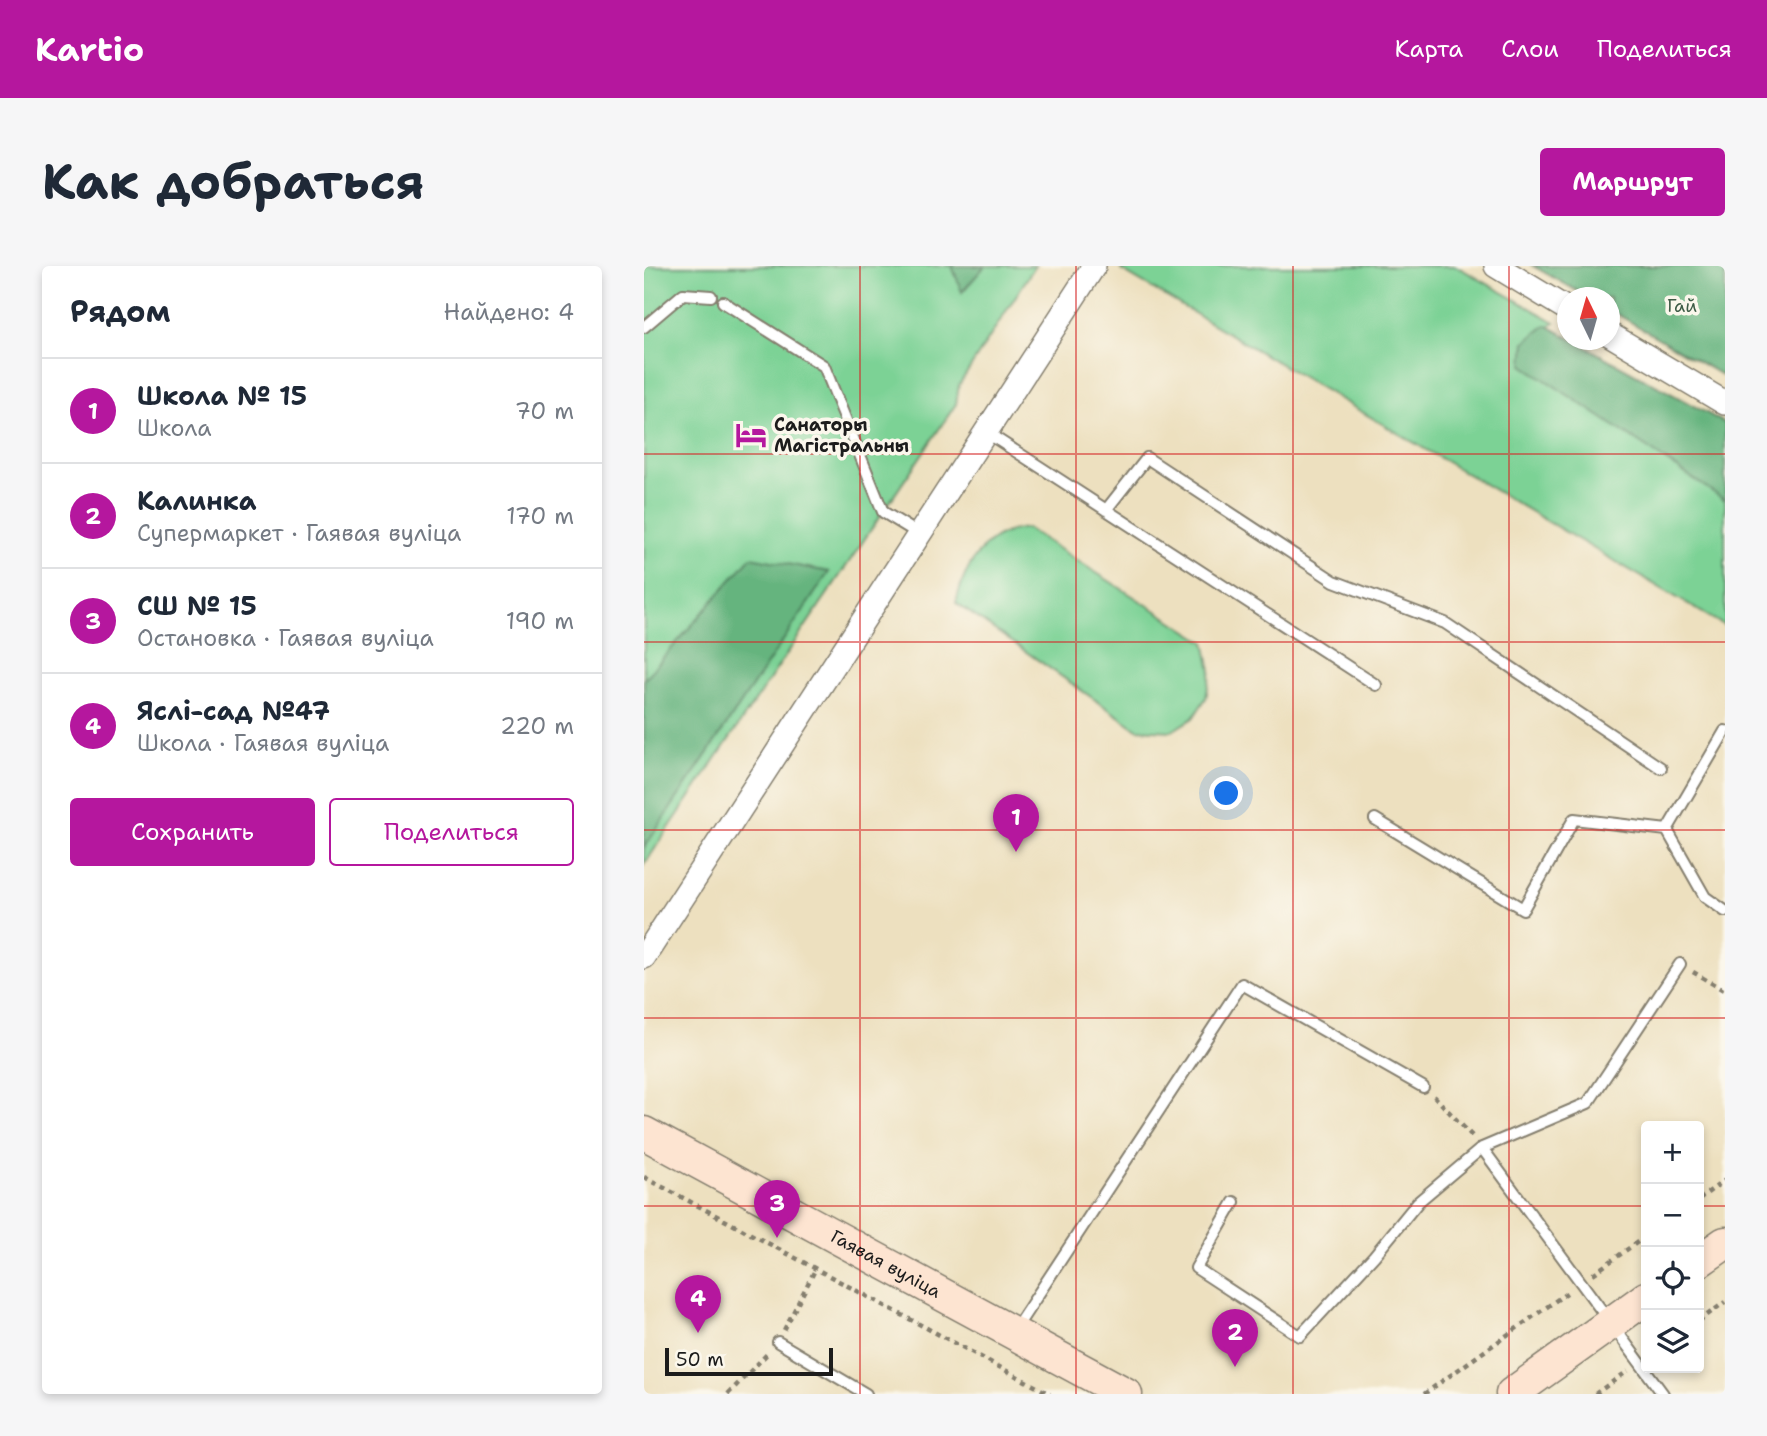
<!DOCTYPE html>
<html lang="ru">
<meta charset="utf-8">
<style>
:root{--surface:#fff;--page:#f6f6f7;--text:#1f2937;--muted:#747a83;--line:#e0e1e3;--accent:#b5179e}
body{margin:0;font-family:"Shantell Sans",sans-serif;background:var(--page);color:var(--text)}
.controls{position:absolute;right:21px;bottom:21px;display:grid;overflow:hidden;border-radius:7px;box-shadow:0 4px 10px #0003}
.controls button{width:63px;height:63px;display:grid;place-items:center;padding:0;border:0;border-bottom:2px solid var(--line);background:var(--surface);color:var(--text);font:35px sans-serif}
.compass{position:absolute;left:913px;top:21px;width:63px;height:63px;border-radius:50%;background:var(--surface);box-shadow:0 4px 10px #0003;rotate:355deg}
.scale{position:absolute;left:21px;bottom:18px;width:168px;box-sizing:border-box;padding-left:7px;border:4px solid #1c1c1c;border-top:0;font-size:19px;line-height:24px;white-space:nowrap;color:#1c1c1c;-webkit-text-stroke:5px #fbf7ec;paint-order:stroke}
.you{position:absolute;left:583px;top:528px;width:24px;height:24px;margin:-18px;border:5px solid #fff;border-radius:50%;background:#1a73e8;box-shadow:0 0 0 10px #1a73e833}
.badge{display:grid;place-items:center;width:46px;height:46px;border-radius:50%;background:var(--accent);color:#fff;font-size:23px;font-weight:700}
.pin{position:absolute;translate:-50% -58px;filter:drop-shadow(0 2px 4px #0008)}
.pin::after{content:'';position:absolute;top:37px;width:24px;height:21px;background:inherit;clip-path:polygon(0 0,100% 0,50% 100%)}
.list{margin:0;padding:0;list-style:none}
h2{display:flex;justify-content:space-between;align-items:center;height:91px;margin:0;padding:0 28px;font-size:30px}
h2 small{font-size:23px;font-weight:400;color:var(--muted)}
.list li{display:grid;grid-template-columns:46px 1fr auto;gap:21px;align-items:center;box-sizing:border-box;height:105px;padding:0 28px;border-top:2px solid var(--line)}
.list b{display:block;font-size:26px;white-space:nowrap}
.list p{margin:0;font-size:23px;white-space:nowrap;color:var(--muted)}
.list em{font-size:23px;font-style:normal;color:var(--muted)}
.actions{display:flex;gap:14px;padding:21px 28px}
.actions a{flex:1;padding:16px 0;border:2px solid var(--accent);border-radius:7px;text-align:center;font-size:24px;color:var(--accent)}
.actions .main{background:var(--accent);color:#fff}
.icon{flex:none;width:38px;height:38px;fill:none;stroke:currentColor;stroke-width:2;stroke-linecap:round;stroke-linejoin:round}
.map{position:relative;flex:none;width:1081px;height:1128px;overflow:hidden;border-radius:7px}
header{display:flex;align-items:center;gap:42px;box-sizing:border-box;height:98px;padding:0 35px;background:var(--accent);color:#fff}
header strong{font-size:33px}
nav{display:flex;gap:38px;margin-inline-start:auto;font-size:24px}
.intro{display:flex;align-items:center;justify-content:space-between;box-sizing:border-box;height:168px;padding:0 42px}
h1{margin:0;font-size:49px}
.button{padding:18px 32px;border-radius:7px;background:var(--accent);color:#fff;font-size:24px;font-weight:700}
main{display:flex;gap:42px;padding:0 42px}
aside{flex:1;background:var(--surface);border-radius:7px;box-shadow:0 4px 10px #0003}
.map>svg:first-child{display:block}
</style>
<header>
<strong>Kartio</strong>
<nav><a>Карта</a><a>Слои</a><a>Поделиться</a></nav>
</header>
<div class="intro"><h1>Как добраться</h1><a class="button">Маршрут</a></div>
<main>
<aside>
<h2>Рядом<small>Найдено: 4</small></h2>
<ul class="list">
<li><span class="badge">1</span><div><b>Школа № 15</b><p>Школа</p></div><em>70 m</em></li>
<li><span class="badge">2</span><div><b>Калинка</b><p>Супермаркет · Гаявая вуліца</p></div><em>170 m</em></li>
<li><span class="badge">3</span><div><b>СШ № 15</b><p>Остановка · Гаявая вуліца</p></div><em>190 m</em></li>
<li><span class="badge">4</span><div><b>Яслі-сад №47</b><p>Школа · Гаявая вуліца</p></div><em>220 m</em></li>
</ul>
<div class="actions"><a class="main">Сохранить</a><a>Поделиться</a></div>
</aside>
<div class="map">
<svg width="1081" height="1128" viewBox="0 0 1081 1128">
<rect width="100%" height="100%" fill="#fbf7ec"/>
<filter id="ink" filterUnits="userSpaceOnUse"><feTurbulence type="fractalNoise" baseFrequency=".0143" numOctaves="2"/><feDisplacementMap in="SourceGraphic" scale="14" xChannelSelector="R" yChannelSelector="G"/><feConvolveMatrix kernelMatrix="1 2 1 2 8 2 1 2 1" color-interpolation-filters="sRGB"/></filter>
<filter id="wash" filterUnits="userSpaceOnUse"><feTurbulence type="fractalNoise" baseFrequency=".00686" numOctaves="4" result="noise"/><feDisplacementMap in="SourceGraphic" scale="28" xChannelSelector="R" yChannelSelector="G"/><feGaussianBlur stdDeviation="1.57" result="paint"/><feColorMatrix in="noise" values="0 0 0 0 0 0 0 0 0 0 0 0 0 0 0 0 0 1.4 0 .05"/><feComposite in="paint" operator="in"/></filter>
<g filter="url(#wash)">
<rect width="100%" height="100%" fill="#ede0bf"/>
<path fill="#7cd295" stroke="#4c7758" stroke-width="2" d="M 0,0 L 391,0 L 315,119 L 312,138 L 0,599 Z
M 478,0 L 812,0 L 911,56 L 881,76 L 880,99 L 1081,234 L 1081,360 L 477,4 Z
M 382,262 L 561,376 L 567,404 L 562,432 L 549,452 L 528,465 L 493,463 L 312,337 C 321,299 340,266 382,262 Z"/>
<path fill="#65b47e" stroke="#40684d" stroke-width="2" d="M 308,0 L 341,0 L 318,26 Z
M 889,0 L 1081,0 L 1081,111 L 966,44 L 965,32 L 944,31 Z
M 902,59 L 1081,157 L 1081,234 L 879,99 L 881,76 Z
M 107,291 L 185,306 L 0,582 L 0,414 Z"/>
</g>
<g filter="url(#ink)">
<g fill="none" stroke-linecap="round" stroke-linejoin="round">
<defs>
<path id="service" d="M 79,36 L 180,100 L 239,246 L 275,268
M 0,61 L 39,28 L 67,30
M 342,166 L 732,419
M 462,244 L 503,192 L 690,315 L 801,357 L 1017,502
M 731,553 L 879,643 L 930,553 L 1023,564 L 1061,631 L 1081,645
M 1023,564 L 1081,465
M 590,936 L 552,1002 L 656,1070 L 730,990 L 774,936 L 838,882
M 370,1065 L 598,718 L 779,821
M 134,1076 L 222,1128
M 1019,1128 L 838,882 L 944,837 L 1036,698"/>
<path id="minor" d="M 852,0 L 923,43
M 965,68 L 1081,137
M 0,691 L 450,0"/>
<g id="secondary">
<path id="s1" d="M 0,867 L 482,1128"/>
<path d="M 1055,995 L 1081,977"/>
<path d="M 868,1128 L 1002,1032"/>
</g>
</defs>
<use href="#service" stroke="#847e6e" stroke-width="14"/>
<use href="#minor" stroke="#847e6e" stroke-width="26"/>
<use href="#secondary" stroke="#847e6e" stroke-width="35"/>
<path stroke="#847e6e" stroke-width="4.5" stroke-dasharray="5 5" stroke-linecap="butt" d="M 1049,706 L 1081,725
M 790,830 L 830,872
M 0,911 L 406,1128
M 1055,933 L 1081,914
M 949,1008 L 1002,970
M 1055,1055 L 1081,1036
M 140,1064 L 171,1004
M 84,1128 L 125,1086
M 780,1128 L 924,1026
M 951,1128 L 984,1105"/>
<use href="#service" stroke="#fff" stroke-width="10"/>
<use href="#minor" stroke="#fff" stroke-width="23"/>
<use href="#secondary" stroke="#fde4d1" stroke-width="32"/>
</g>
</g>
<path fill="none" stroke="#d62828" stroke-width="2" stroke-opacity="0.55" d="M 216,0 L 216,1128M 432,0 L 432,1128M 649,0 L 649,1128M 865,0 L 865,1128M 0,188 L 1081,188M 0,376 L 1081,376M 0,564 L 1081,564M 0,752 L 1081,752M 0,940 L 1002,940M 1055,940 L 1081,940"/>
<defs>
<symbol id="hotel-bare" viewBox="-9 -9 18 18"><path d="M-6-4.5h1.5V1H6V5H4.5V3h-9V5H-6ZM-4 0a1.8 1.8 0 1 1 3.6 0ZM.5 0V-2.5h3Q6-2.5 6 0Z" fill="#b5179e" stroke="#fbf7ec" stroke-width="2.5" paint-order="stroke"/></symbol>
</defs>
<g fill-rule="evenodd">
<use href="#hotel-bare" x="85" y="147" width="44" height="44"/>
</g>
<g text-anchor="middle" stroke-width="7" stroke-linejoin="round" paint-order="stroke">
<g font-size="18" fill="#3e5c46" stroke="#fbf7ec">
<text x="1038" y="46">Гай</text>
</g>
<g font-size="18" font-weight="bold" fill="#1c1c1c" stroke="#fbf7ec" text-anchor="start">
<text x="130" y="165">Санаторы<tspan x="130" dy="21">Магістральны</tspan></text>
</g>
<g font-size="18" fill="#1c1c1c" stroke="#fbf7ec">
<text dy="6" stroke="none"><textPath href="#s1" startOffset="275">Гаявая вуліца</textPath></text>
</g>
</g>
</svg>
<div class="controls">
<button>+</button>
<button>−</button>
<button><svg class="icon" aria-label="locate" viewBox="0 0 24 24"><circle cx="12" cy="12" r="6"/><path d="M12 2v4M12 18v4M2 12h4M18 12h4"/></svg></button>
<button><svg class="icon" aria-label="layers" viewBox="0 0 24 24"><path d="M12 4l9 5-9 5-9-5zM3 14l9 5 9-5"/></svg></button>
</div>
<svg class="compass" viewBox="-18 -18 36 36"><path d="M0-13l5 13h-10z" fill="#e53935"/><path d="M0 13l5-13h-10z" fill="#747a83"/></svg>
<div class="scale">50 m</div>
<div class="you"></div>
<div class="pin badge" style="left:372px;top:586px">1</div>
<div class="pin badge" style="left:591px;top:1101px">2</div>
<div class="pin badge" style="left:133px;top:972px">3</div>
<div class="pin badge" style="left:54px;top:1067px">4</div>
</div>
</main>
